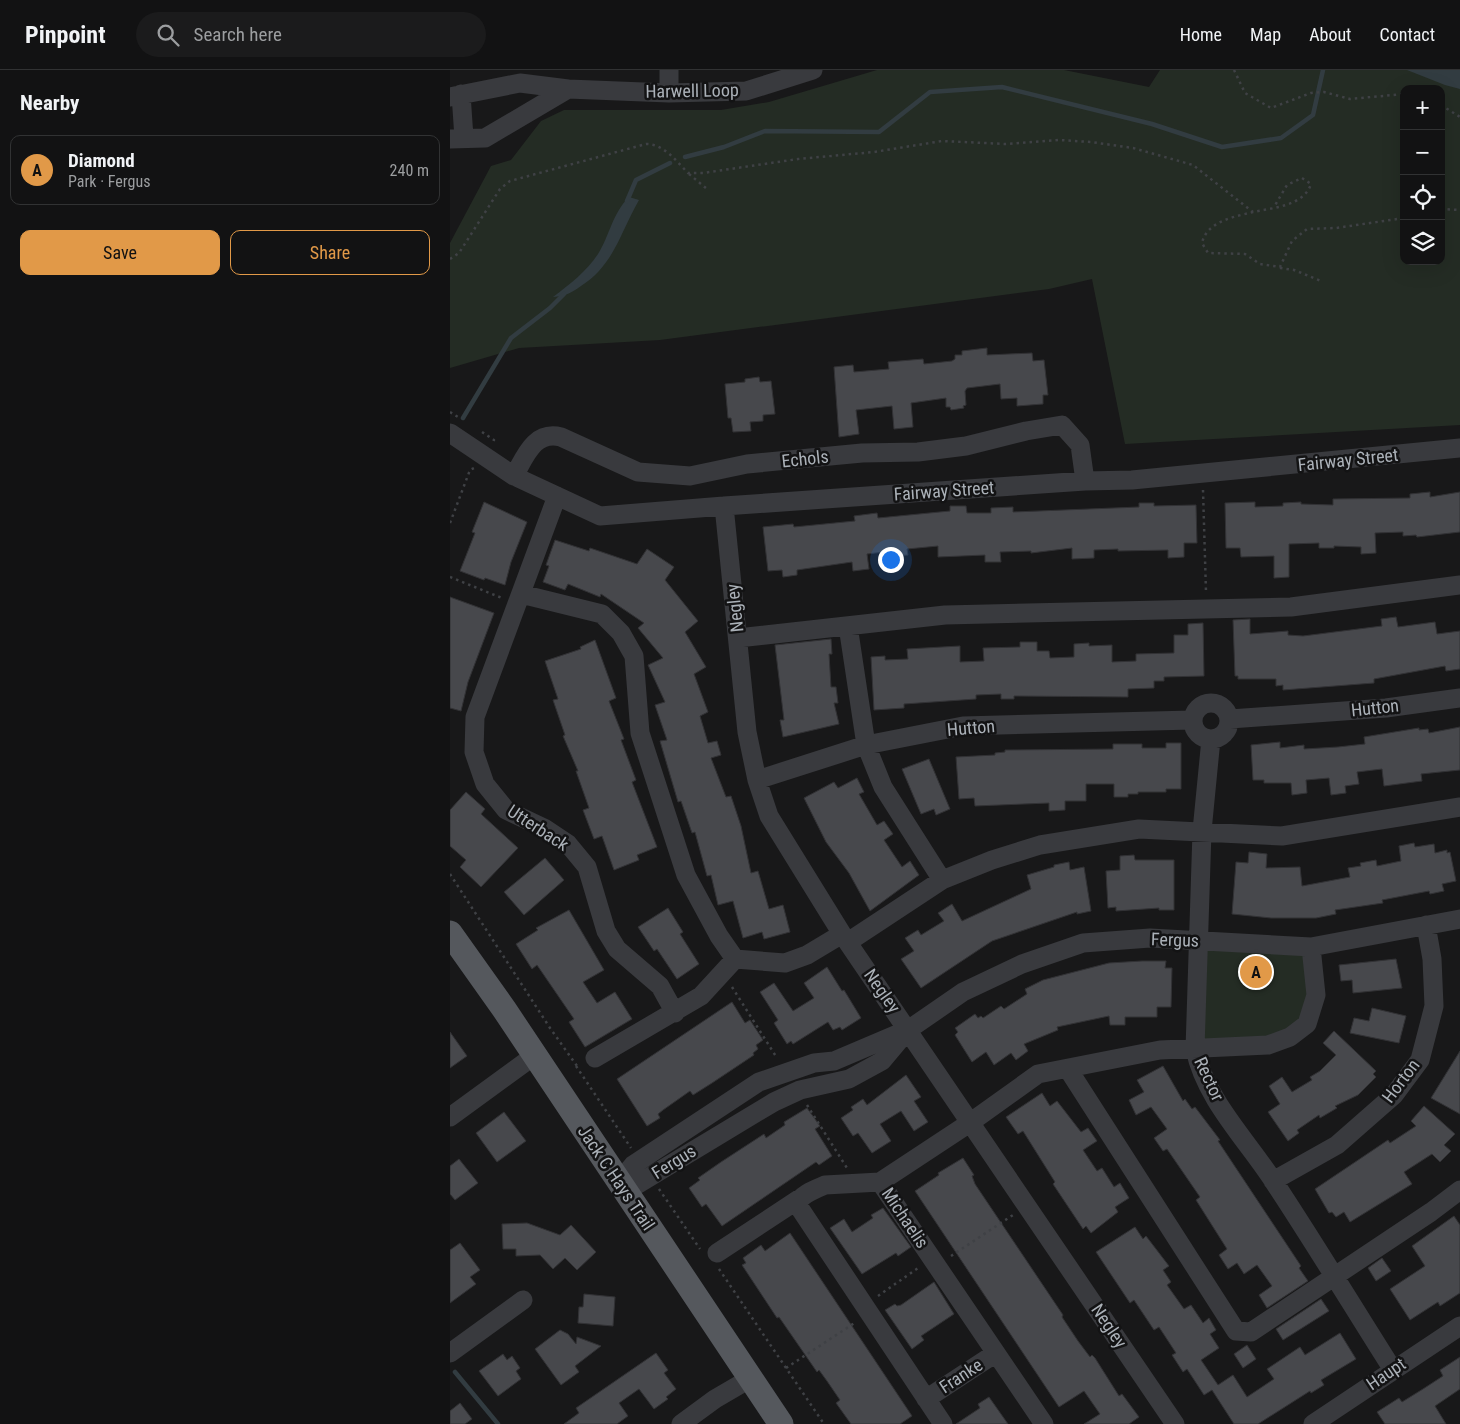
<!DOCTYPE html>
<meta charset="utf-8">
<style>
:root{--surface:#121213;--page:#1b1b1c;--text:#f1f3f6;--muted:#9c9ea0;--line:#313233;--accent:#e19948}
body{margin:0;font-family:"Roboto Condensed",sans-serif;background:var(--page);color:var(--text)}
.controls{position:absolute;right:15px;top:15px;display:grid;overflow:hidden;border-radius:10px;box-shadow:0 5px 20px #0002}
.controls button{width:45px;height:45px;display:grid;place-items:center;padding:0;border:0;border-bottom:1px solid var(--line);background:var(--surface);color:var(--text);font:25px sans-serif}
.you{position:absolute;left:440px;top:489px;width:18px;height:18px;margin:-12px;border:4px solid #fff;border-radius:50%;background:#1a73e8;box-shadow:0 0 0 8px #1a73e833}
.badge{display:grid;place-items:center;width:32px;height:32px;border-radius:50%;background:var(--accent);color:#111;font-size:16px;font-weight:700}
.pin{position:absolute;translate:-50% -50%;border:2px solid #fff;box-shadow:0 1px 5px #0006}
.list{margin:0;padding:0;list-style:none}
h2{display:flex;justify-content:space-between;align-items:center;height:65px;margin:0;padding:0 20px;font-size:21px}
h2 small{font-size:16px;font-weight:400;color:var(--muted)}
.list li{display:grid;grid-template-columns:32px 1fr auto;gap:15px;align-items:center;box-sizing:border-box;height:70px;margin:0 10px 10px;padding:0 10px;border:1px solid var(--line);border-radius:10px}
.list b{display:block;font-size:19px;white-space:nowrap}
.list p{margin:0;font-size:16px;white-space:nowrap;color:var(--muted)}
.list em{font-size:16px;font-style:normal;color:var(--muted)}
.actions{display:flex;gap:10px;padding:15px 20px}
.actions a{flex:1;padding:11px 0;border:1px solid var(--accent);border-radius:10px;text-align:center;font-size:18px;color:var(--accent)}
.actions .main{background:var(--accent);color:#111}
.icon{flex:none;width:28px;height:28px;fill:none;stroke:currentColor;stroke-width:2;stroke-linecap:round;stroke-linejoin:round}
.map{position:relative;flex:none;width:1010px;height:1354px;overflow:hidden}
header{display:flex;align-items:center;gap:30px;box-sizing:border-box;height:70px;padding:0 25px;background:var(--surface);border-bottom:1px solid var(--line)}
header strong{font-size:24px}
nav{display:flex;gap:28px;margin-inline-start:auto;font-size:18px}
.search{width:350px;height:45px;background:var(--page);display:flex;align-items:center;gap:12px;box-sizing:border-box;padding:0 18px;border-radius:28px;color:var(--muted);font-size:19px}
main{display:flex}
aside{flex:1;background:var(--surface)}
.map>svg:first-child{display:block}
</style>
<header>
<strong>Pinpoint</strong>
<div class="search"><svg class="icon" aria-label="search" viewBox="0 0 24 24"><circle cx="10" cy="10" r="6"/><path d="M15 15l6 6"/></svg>Search here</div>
<nav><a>Home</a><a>Map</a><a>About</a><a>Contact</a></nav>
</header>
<main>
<aside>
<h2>Nearby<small></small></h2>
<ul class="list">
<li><span class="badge">A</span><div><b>Diamond</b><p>Park · Fergus</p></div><em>240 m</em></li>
</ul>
<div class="actions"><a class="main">Save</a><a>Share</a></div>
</aside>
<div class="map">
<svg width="1010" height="1354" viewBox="0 0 1010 1354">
<rect width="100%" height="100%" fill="#181819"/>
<path fill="#242c24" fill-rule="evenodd" d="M 427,0 L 614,0 L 699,17 L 710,0 L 1010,0 L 1010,355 L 675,374 L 642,209 L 599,219 L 210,270 L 69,278 L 0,298 L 0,173 L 41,96 L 61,90 L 91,51 L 114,40 L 271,40 L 319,32 ZM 954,19 L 991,19 L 991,191 L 954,191 Z
M 750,871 L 860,878 L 865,925 L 839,966 L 747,977 Z"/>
<path fill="#323c41" d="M 957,0 L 1010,0 L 1010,19 L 995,15 Z
M 179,127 L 189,130 C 170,163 164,195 131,216 C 121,223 116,226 103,227 C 120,214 136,202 148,184 C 160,165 162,144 179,127 Z"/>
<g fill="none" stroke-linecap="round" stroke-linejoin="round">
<path stroke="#323c41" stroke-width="4.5" d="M 235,87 L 274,77 L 315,61 L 429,62 L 480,22 L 552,17 L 702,54 L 772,77 L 831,68 L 863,45 L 873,0
M 177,131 L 186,110 L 220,93
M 13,348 L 61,268 L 100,238 L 114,224
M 5,1302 L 48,1354"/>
</g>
<path fill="#47484c" stroke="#323235" d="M 537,278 L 537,285 L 582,283 L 583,291 L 594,290 L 598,325 L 593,325 L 593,334 L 567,336 L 567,328 L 551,329 L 550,314 L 517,318 L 515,321 L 516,335 L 513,336 L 514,338 L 501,340 L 500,337 L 496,337 L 496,328 L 461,333 L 463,357 L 444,359 L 442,336 L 406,340 L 409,364 L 389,367 L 384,297 L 403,295 L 404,302 L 439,299 L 438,292 L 473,289 L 474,294 L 502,291 L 505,289 L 505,285 L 512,285 L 512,281 Z
M 309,307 L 310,312 L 321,311 L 325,344 L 313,345 L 313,351 L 300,352 L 301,361 L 283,362 L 281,348 L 278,348 L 275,314 L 295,312 L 295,309 Z
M 980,422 L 980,427 L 1010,422 L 1010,462 L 967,467 L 966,465 L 953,466 L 953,462 L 925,463 L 926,483 L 911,484 L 911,477 L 884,476 L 884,478 L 869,478 L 869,473 L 839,474 L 839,507 L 824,508 L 824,486 L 791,487 L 790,478 L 776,478 L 775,433 L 805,432 L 805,437 L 833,436 L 833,433 L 851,432 L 851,434 L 883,435 L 883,429 L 960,428 L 960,424 Z
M 34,432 L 77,452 L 61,492 L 55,515 L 35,508 L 34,510 L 10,501 L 25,463 L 22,462 Z
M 689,433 L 704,433 L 704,436 L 746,435 L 747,473 L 734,473 L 734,487 L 718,488 L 718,480 L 668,481 L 668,479 L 644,480 L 644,488 L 622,489 L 622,478 L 581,483 L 581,481 L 550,482 L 551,492 L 535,492 L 535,485 L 488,487 L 488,476 L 457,479 L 458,485 L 442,486 L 442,481 L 417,484 L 419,499 L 403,501 L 402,492 L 347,500 L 347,505 L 333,507 L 332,500 L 318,501 L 313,457 L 343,454 L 344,457 L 405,451 L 404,446 L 427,443 L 428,448 L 500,441 L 500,436 L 516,436 L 517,443 L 541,443 L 541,438 L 563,437 L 563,442 L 689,437 Z
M 105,470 L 139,481 L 140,478 L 187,494 L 197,479 L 224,497 L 215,510 L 248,551 L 235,562 L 256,597 L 244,604 L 258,642 L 250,646 L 258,673 L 267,671 L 271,685 L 261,688 L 276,727 L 281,726 L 291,756 L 301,803 L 308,801 L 319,839 L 333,835 L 340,862 L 314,869 L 312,862 L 293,868 L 283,831 L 268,835 L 261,805 L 257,806 L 245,762 L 242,763 L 231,731 L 228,732 L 210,671 L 217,670 L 205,635 L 215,632 L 198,595 L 213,588 L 188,558 L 194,553 L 151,524 L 150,527 L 118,514 L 115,520 L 93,512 L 99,496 L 96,495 Z
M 0,527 L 44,543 L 18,612 L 11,641 L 0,638 Z
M 946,547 L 948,557 L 985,552 L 987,564 L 1010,561 L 1010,599 L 996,601 L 995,596 L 924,609 L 924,613 L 833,620 L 833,615 L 826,616 L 826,609 L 788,609 L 788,606 L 785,606 L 783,550 L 800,549 L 800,564 L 838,561 L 838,565 L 853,566 L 932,556 L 931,549 Z
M 753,553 L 754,606 L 714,607 L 714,611 L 704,611 L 704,618 L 678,619 L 678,627 L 564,626 L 564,629 L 551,629 L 551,624 L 526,625 L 526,629 L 454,634 L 454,638 L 424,640 L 421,587 L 435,586 L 435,590 L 458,589 L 457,579 L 510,576 L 510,592 L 534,591 L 533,578 L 570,577 L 570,572 L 587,572 L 587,581 L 599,581 L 600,588 L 624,587 L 624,574 L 639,573 L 639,576 L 662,575 L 662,592 L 686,591 L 686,584 L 724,583 L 724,565 L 738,565 L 738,554 Z
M 381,569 L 382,584 L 379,584 L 381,617 L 386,617 L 388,633 L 384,633 L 389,654 L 333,667 L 330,650 L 334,650 L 325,575 Z
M 145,570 L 166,628 L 159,631 L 174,669 L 171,670 L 186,710 L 182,712 L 207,777 L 187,785 L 189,790 L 164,800 L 152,766 L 144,769 L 133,740 L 139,738 L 126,701 L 128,701 L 113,666 L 115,665 L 103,630 L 108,629 L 95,591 L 131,579 L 130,577 Z
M 1010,657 L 1010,700 L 971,704 L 972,711 L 934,716 L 932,699 L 907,702 L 909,714 L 895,716 L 896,723 L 881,725 L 879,708 L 856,710 L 857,723 L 842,725 L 841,713 L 814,713 L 814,710 L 803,710 L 801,675 L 830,672 L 830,678 L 854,675 L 854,679 L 888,677 L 915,674 L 914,667 L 969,658 L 969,660 L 978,659 L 979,663 Z
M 716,673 L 731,673 L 731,719 L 716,719 L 716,722 L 688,722 L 688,724 L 678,724 L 678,727 L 664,727 L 664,714 L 636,714 L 636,731 L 615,731 L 615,740 L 599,741 L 599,733 L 525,736 L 524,728 L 509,729 L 506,687 L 545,685 L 545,683 L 555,682 L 555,680 L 663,679 L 663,674 L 692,674 L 692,678 L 716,678 Z
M 479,689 L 500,739 L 486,745 L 484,739 L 471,744 L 452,699 Z
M 407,708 L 414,722 L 409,724 L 427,755 L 434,751 L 443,764 L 434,770 L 452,797 L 460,791 L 469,805 L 420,841 L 399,803 L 376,772 L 354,728 L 384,712 L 388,718 Z
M 16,722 L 35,739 L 31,744 L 68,778 L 31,817 L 10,797 L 16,790 L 0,776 L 0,740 Z
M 964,773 L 965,777 L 984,774 L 985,783 L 997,780 L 997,783 L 1000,782 L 1006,811 L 992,814 L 994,821 L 980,824 L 979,821 L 932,830 L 933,833 L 885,840 L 886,844 L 866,848 L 821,848 L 782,844 L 786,792 L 798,793 L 799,782 L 817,784 L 816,798 L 850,797 L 852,816 L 900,807 L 898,798 L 911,796 L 910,793 L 926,790 L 927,796 L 951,791 L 949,776 Z
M 684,785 L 685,790 L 724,790 L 724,840 L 709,840 L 709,838 L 666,841 L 666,837 L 658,838 L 656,801 L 670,800 L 670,786 Z
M 95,788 L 114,810 L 74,845 L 54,822 Z
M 619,792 L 620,800 L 634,797 L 641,841 L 627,844 L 627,842 L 542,871 L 471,918 L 451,889 L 464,881 L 455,868 L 468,860 L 471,865 L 494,851 L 488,843 L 502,834 L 512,851 L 581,819 L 577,805 L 604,797 L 604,795 Z
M 218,838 L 233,862 L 230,864 L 249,894 L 227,909 L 207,879 L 204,881 L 188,857 Z
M 119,840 L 154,900 L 133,912 L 147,933 L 165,922 L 182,949 L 135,977 L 119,952 L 124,949 L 87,895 L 82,899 L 66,874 L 88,860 L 86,858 Z
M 946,889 L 952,918 L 903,923 L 902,910 L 891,911 L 889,895 Z
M 692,891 L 716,891 L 715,898 L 722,898 L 721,937 L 707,937 L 707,947 L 675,947 L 675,955 L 660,955 L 659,946 L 607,957 L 608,960 L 574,974 L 578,981 L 566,990 L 561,983 L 544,995 L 536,982 L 522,992 L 505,965 L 508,962 L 505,958 L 525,944 L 528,948 L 531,946 L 533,948 L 551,936 L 554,939 L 577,924 L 575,919 L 593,910 L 659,893 Z
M 377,897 L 392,921 L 394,920 L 411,948 L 392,960 L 390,957 L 383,960 L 378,952 L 343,974 L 341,971 L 337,974 L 324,953 L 328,950 L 310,922 L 324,913 L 343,941 L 364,928 L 354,913 Z
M 282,932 L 295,953 L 300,950 L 313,970 L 306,975 L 308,979 L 303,983 L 304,985 L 262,1013 L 243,1025 L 240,1021 L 213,1040 L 208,1044 L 210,1048 L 197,1056 L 167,1009 Z
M 922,938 L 956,946 L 949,973 L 900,963 L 904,948 L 919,951 Z
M 884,961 L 926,1001 L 923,1004 L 926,1007 L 908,1025 L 885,1036 L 887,1038 L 870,1048 L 869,1045 L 847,1060 L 849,1063 L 838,1071 L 818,1042 L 830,1034 L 819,1016 L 832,1007 L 842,1022 L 862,1010 L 860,1007 L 870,1001 L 886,985 L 873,973 Z
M 0,962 L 17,986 L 0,998 Z
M 1010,981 L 1010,1044 L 981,1028 Z
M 713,996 L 733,1031 L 735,1029 L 742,1039 L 745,1037 L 770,1070 L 768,1071 L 851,1196 L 849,1198 L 858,1211 L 817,1238 L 809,1225 L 822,1216 L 807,1195 L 794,1204 L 787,1193 L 778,1199 L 769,1185 L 777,1179 L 746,1130 L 750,1127 L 717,1079 L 713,1081 L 704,1068 L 717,1059 L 701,1037 L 686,1045 L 679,1030 L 694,1022 L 687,1010 Z
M 456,1005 L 471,1027 L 464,1031 L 478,1052 L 464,1061 L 451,1041 L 430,1054 L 441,1071 L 422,1083 L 408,1063 L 403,1066 L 391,1048 L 403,1040 L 401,1037 L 413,1029 L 417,1035 Z
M 592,1023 L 600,1036 L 607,1031 L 631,1062 L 638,1058 L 647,1071 L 633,1080 L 647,1101 L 652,1098 L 664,1117 L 670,1113 L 679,1128 L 665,1137 L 668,1142 L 641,1163 L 636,1156 L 633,1159 L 603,1114 L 605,1112 L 573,1061 L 568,1064 L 556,1047 Z
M 974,1036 L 1005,1064 L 994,1075 L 1001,1081 L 990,1092 L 982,1084 L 954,1102 L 962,1114 L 900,1152 L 894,1142 L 886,1147 L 882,1142 L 879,1143 L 865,1119 L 938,1070 L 940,1073 L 966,1056 L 961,1051 Z
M 357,1038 L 370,1056 L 365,1059 L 382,1086 L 369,1095 L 366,1092 L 272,1156 L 256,1134 L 252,1137 L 239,1118 L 250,1110 L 248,1108 L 271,1092 L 314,1064 L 316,1068 L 335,1055 L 334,1052 Z
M 54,1042 L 76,1071 L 47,1092 L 26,1063 Z
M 513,1088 L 524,1105 L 522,1106 L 525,1114 L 613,1245 L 612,1247 L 628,1271 L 640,1287 L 642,1285 L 645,1288 L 669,1326 L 672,1324 L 689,1347 L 679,1354 L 634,1354 L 650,1344 L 634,1321 L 609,1337 L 465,1121 L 489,1105 L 488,1103 Z
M 9,1089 L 28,1113 L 5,1130 L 0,1124 L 0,1096 Z
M 433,1138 L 461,1177 L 448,1186 L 446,1183 L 412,1204 L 380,1158 L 394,1149 L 402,1162 L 423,1148 L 421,1145 Z
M 1004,1146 L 1010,1155 L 1010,1223 L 990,1236 L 988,1232 L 960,1250 L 940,1219 L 975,1196 L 962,1176 Z
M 77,1153 L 110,1165 L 121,1155 L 146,1182 L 127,1200 L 115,1188 L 103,1199 L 90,1185 L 66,1186 L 66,1179 L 53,1179 L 52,1154 Z
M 685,1157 L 693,1169 L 696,1166 L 719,1196 L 713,1200 L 721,1212 L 717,1215 L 734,1239 L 741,1235 L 753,1253 L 759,1248 L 766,1260 L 760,1264 L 769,1278 L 751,1290 L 768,1315 L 783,1305 L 797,1327 L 824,1309 L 817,1299 L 850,1277 L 855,1285 L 890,1263 L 906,1289 L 871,1310 L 874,1315 L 861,1323 L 860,1321 L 808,1354 L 784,1354 L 762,1320 L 754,1325 L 737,1299 L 733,1302 L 722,1285 L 726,1283 L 709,1257 L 704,1260 L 684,1230 L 680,1233 L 646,1182 Z
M 340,1163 L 462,1346 L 450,1354 L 401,1354 L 386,1333 L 390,1330 L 377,1311 L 369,1300 L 367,1302 L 329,1247 L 327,1248 L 292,1195 L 296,1193 L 293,1188 L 311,1175 L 315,1181 Z
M 10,1173 L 30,1200 L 20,1207 L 26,1214 L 0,1233 L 0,1180 Z
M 932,1188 L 941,1201 L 926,1211 L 918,1198 Z
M 484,1212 L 504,1244 L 471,1266 L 474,1270 L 462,1279 L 435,1240 L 445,1234 L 447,1236 L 451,1235 Z
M 134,1224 L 165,1227 L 163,1256 L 128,1253 L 129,1237 L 133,1237 Z
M 871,1229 L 879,1241 L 833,1270 L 826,1259 Z
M 110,1260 L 118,1264 L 126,1274 L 127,1267 L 151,1276 L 125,1296 L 129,1302 L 111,1315 L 85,1279 Z
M 797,1275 L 806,1289 L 793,1298 L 784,1284 Z
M 206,1283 L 218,1300 L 214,1303 L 226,1319 L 216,1327 L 218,1329 L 204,1339 L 189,1319 L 169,1333 L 178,1346 L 167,1354 L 114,1354 L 129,1343 L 126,1338 Z
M 53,1284 L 57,1290 L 62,1286 L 70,1298 L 66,1301 L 71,1309 L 48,1326 L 29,1301 Z
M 1010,1287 L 1010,1319 L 985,1336 L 996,1354 L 935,1354 L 927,1342 L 949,1328 L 952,1332 L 973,1319 L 993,1306 L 990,1300 Z
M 539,1327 L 558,1354 L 506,1354 L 530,1338 L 528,1334 Z
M 10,1333 L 22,1349 L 15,1354 L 0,1354 L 0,1341 Z"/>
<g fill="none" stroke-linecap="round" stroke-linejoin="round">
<path stroke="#3f4145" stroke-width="2.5" stroke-dasharray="2.5 4" stroke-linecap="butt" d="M 784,0 L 795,23 L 821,38 L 861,23 L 874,22 L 900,29 L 954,24
M 991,35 L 1010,47
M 239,104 L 257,119
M 991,139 L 1010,140
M 803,142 C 784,147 757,151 752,173 L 758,183 L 795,184 L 810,194 L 830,197 L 842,171 L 857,159 L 886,158 L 954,148
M 0,189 L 9,183 L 50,119 L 60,111 L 196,74 C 214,74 226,91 238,103 L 253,103 L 348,89 L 424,82 L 492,71 L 556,74 L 609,70 L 641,72 L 683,78 L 743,95 L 803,142 C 822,138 854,136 861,114 L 852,108 L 837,115 L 824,137
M 830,198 L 844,200 L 871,211
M 0,342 L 8,347
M 32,362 L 44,370 L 43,372
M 753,420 L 756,522
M 0,453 L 20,400 L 24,398
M 0,507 L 52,528
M 0,804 L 100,958 L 127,996
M 282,917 L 327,988
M 126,996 L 181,1078
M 357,1035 L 397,1098
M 209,1119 L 250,1179
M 501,1186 L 563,1145
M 269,1199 L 374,1354
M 428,1226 L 468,1198
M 336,1298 L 406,1252"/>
<path stroke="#393a3e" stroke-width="19" d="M 219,23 L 219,0
M 11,24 L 14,68
M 0,27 L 70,13 L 118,19
M 0,69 L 35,68 L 118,19 L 219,23 L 296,21 L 363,0
M 0,363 L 64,406 L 150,446 L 274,436 L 635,411 L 682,410 L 1010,378
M 64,406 C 75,387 84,360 111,367 L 188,402 L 240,406 L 297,394 L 412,383 L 468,382 L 516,376 L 576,361 L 612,355 L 630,375 L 635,411
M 107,426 L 25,647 L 24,682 L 35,714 L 56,740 L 94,758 L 118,774 L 137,797 L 156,861 L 167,879 L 210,916 L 225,943
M 274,436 L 297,662 L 307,710 L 319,746 L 392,864 L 725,1354
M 71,524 L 152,544 L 171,563 L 184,586 L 190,663 L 236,805 L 269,866 L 285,889
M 398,556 L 416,675 L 433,717 L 492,810
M 288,568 L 495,545 L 841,537 L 1010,515
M743 651a18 18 0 1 1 36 0a18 18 0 1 1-36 0Z
M 780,649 L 936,638 L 1010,628
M 761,669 L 752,761 L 745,979 C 755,1029 797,1070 824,1112 C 865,1174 903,1237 943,1300
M 307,710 L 416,675 L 513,656 L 742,650
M 398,872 L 492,810 L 542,790 L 590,775 L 689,759 L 832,766 L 1010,737
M 145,988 L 251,926 L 285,889 L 335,893 L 357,885 L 392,864
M 618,999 L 786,1261 L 801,1262 L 981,1142 L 1010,1120
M 0,1047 L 85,985
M 823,1111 L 887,1075 L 944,1025 L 970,990 L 984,936 L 982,889 L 976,855
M 169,1112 L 188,1114 L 324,1032 L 350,1020 L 399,1009 L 432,991 L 458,960 L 513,922 L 572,894 L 633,873 L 700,868 L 861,877 L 1010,849
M 169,1112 L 183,1095 L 309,1012 L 364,993 L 384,991 L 457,960
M 430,1112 L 521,1052 L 588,1004 L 710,980 L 818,975 L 840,967 L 857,954 L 866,925 L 861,877
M 267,1183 L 349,1129
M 0,1283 L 73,1230
M 476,1329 L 546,1283
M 231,1354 L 265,1329 L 301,1308
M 493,1354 L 347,1134 C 351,1124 366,1119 375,1115 L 430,1112 L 594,1354
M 863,1354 L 1010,1256"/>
<path stroke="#55585d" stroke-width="25" d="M 0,863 L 54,939 L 331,1354"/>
</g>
<g text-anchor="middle" stroke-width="5" stroke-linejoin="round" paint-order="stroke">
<g font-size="18" fill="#abb1b8" stroke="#131314">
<text transform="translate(242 21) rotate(-1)" y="6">Harwell Loop</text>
<text transform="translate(355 389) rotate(-6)" y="6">Echols</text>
<text transform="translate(898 390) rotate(-6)" y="6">Fairway Street</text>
<text transform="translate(494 421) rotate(-4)" y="6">Fairway Street</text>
<text transform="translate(285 538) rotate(-96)" y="6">Negley</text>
<text transform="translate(925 638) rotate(-6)" y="6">Hutton</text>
<text transform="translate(521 658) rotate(-5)" y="6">Hutton</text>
<text transform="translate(88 758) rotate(33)" y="6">Utterback</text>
<text transform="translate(725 870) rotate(2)" y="6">Fergus</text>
<text transform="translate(432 921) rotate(55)" y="6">Negley</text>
<text transform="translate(759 1009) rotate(65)" y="6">Rector</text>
<text transform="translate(951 1011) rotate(-53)" y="6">Horton</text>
<text transform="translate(224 1092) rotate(-32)" y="6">Fergus</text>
<text transform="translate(166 1108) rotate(56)" y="6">Jack C Hays Trail</text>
<text transform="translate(455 1148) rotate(56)" y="6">Michaelis</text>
<text transform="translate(659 1256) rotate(56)" y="6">Negley</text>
<text transform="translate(936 1304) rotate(-34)" y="6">Haupt</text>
<text transform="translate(511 1306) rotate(-33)" y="6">Franke</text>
</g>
</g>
</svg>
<div class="controls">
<button>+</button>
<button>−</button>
<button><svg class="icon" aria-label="locate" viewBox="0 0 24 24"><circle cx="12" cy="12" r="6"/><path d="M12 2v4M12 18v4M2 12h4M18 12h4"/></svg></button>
<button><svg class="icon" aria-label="layers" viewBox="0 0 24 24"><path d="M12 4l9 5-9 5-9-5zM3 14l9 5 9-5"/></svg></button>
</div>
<div class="you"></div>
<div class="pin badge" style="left:806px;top:902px">A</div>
</div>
</main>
